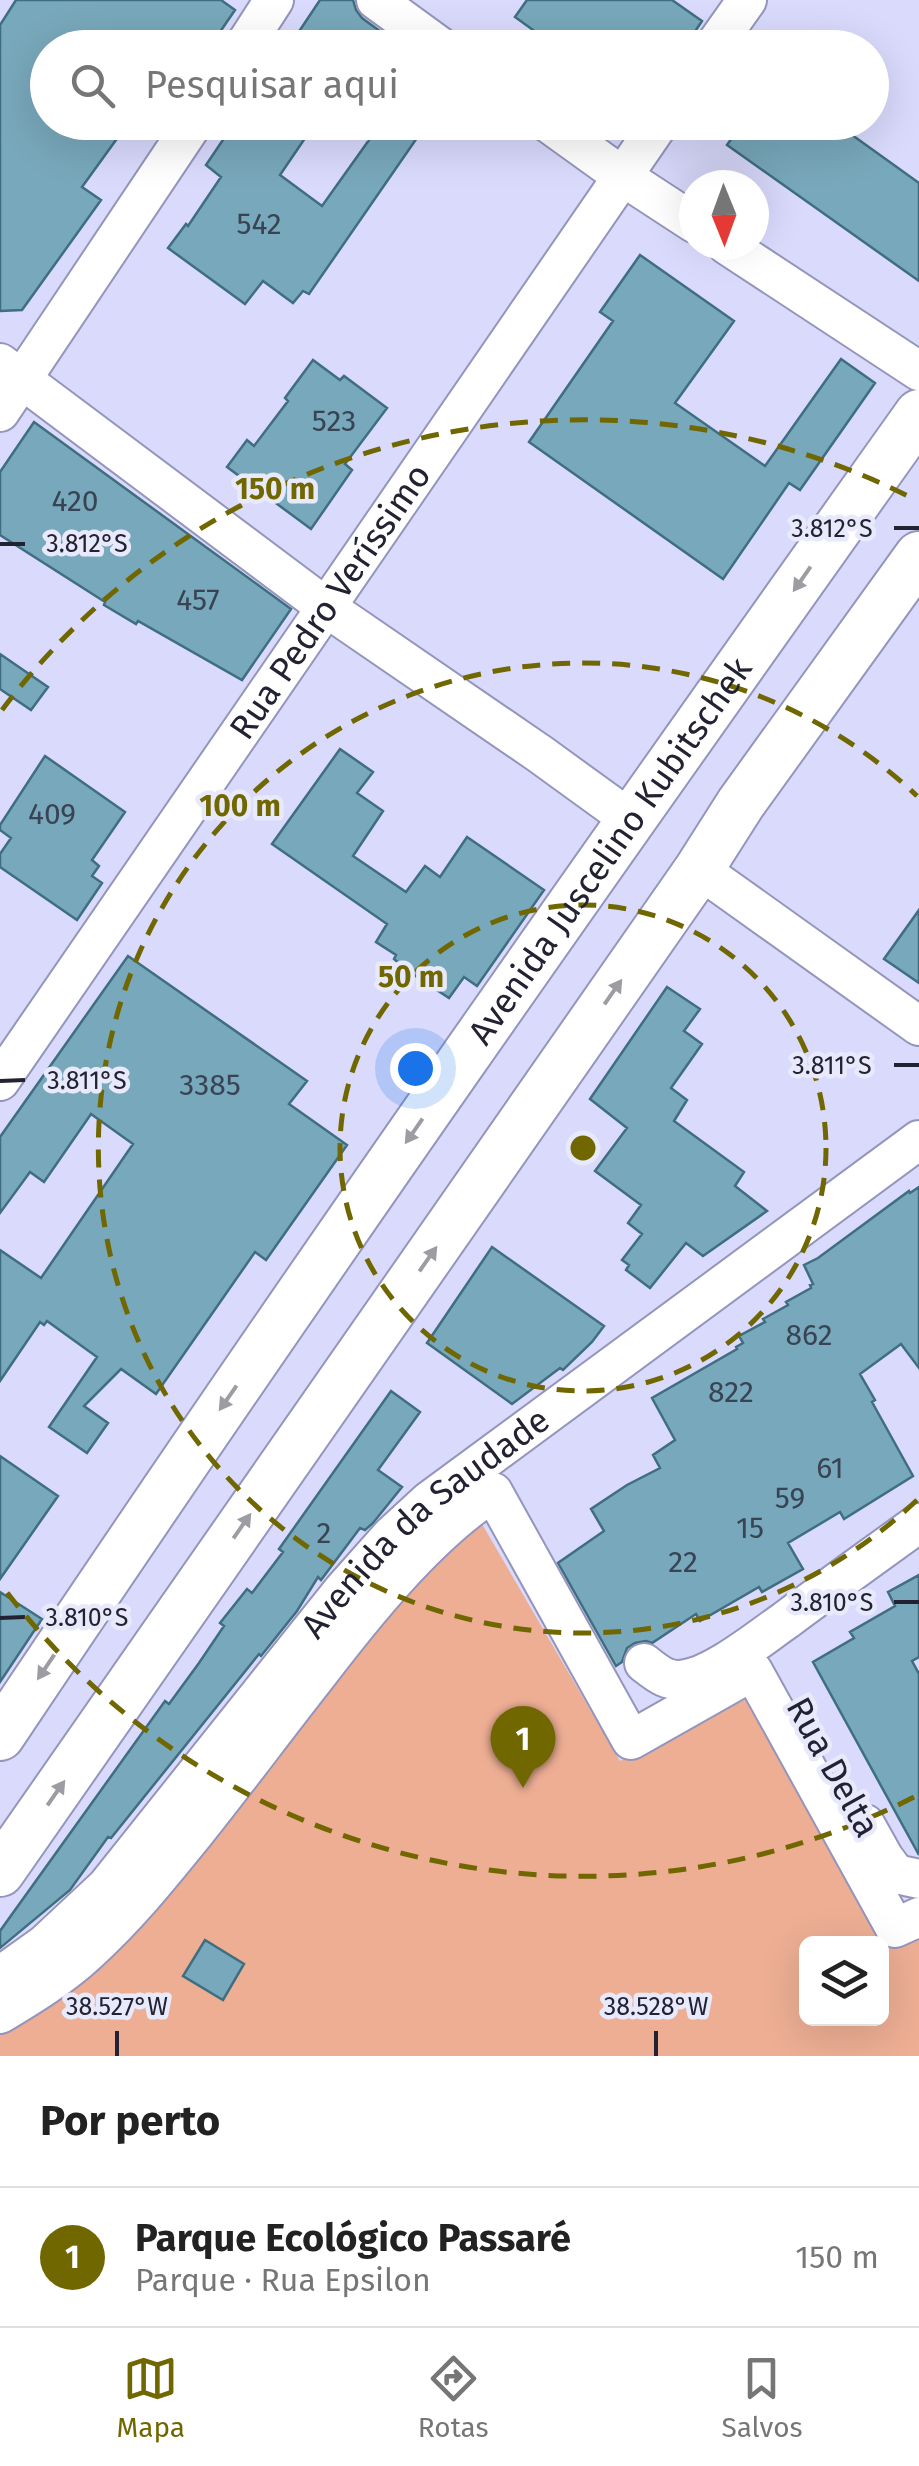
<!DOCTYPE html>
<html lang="pt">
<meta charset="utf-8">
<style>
:root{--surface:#fff;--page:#f6f6f6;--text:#222;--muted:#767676;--line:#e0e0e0;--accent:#706700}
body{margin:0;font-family:"Fira Sans",sans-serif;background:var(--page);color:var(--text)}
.controls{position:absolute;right:30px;bottom:30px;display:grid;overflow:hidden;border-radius:15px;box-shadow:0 10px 40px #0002}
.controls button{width:90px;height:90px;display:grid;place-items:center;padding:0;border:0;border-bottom:2px solid var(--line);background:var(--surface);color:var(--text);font:50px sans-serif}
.compass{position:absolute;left:679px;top:170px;width:90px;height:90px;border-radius:50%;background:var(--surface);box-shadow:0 10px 40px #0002;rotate:179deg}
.you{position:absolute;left:415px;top:1068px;width:35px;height:35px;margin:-25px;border:8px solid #fff;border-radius:50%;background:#1a73e8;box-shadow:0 0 0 15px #1a73e833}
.badge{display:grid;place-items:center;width:65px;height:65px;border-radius:50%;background:var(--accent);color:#fff;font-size:32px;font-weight:700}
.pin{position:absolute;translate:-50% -82px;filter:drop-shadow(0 2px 5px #0008)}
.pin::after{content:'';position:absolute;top:52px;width:35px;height:30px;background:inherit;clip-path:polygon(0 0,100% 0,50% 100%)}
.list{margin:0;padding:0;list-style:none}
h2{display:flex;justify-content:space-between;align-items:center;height:130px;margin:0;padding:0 40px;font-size:42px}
h2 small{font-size:32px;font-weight:400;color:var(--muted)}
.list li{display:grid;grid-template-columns:65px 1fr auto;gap:30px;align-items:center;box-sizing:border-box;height:140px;padding:0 40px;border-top:2px solid var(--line)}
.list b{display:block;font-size:38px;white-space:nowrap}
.list p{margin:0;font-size:32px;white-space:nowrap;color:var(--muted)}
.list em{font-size:32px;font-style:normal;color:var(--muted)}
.icon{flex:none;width:55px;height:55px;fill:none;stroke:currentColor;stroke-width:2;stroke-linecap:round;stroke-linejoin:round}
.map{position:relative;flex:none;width:919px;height:2056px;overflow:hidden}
.search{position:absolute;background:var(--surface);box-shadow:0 10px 40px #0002;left:30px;right:30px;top:30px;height:110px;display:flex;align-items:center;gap:25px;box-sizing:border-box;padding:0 35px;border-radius:55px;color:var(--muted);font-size:38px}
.sheet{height:270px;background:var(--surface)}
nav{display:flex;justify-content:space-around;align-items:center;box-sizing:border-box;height:140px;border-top:2px solid var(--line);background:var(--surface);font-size:28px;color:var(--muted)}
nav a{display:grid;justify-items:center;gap:5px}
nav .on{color:var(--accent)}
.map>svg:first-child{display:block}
</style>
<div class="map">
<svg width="919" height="2056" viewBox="0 0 919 2056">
<rect width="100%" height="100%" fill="#d9dafc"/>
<path fill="#edae94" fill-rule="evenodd" d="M 482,1524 L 620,1761 L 749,1698 L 919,1933 L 919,2056 L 0,2056 L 0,2028 L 421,1571 ZM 806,1944 L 882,1944 L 882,2018 L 806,2018 Z"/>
<path fill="#78a8bb" stroke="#3f6e80" stroke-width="2.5" d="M 16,0 L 221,0 L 235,10 L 209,48 L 48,48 L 48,122 L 129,122 L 82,187 L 101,200 L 22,310 L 0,311 L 0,25 Z
M 320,0 L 353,0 L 356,10 L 362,18 L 403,48 L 288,48 Z
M 527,0 L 672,0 L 702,21 L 684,48 L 558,48 L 515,17 Z
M 235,122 L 316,122 L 280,175 L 322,206 L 369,140 L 344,122 L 428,122 L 309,294 L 303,291 L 293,303 L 263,281 L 245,304 L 168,248 L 186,224 L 188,226 L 221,177 L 206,165 Z
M 743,122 L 834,122 L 919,183 L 919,281 L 727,145 Z
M 640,255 L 734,321 L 675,403 L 765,466 L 841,359 L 875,383 L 800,490 L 789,483 L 723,579 L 529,442 L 613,321 L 600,312 Z
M 313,360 L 340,380 L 344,376 L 387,408 L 345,464 L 352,470 L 311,529 L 227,467 L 247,440 L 254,446 L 288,401 L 285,398 Z
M 34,422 L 291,609 L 242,680 L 138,621 L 136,624 L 104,605 L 105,602 L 0,535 L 0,472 Z
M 0,654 L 48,687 L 31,710 L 0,689 Z
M 340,749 L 373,772 L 357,793 L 383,811 L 353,856 L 406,892 L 425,866 L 440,877 L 467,837 L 544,890 L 477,986 L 464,977 L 449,998 L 408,971 L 394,959 L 396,955 L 376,942 L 387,924 L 272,844 Z
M 45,756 L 125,812 L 92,860 L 99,866 L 92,876 L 102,883 L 77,920 L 0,867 L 0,854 L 11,838 L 0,830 L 0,825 Z
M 919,910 L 919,983 L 884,959 Z
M 128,956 L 307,1081 L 289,1104 L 347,1145 L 266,1260 L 255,1252 L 156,1394 L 121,1369 L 84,1406 L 108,1423 L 87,1453 L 49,1427 L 97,1357 L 47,1321 L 44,1325 L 40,1322 L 0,1381 L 0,1250 L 41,1278 L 133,1144 L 91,1114 L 44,1182 L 30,1172 L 0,1213 L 0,1137 Z
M 667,987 L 700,1009 L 684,1031 L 702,1044 L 671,1088 L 687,1100 L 674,1121 L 744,1172 L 735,1186 L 767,1211 L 703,1256 L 686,1243 L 650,1288 L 626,1270 L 629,1265 L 622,1260 L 642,1234 L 628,1223 L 641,1205 L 595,1171 L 627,1128 L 590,1099 Z
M 919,1187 L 919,1368 L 901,1344 L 860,1374 L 875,1400 L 872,1402 L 913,1476 L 844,1519 L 840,1512 L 788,1543 L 803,1569 L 762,1592 L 759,1587 L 700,1621 L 696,1614 L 652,1643 L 646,1641 L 635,1643 L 627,1648 L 622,1662 L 616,1666 L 558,1563 L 604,1531 L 591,1509 L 627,1485 L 660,1468 L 653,1455 L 675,1440 L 652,1398 L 737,1349 L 736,1347 L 743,1343 L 739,1336 L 765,1322 L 763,1319 L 788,1305 L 786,1302 L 811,1288 L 810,1285 L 813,1284 L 804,1265 L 818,1258 L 909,1191 L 910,1193 Z
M 492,1247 L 604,1326 L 592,1342 L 563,1370 L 560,1368 L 512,1404 L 427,1343 Z
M 391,1391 L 420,1412 L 378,1470 L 402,1487 L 373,1523 L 365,1530 L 360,1528 L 321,1580 L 318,1577 L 297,1611 L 261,1656 L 259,1654 L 111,1838 L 108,1837 L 70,1890 L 0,1948 L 0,1931 L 165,1701 L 169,1704 L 199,1663 L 224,1626 L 220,1623 L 247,1589 L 252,1593 L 283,1552 L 279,1549 Z
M 0,1456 L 58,1496 L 0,1579 Z
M 919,1575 L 919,1657 L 912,1661 L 919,1674 L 919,1855 L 813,1662 L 854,1638 L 850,1632 L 895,1606 L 888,1592 Z
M 0,1592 L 42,1619 L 0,1682 Z
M 205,1940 L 244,1964 L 223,2000 L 183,1976 Z"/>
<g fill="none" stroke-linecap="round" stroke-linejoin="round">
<defs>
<g id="minor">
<path d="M 376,0 L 442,48"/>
<path d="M 243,48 L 274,0"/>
<path d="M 713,48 L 747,0"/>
<path d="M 547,122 L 622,176 L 694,223"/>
<path d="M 727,245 L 919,371"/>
<path d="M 0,363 L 327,608 L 540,754 L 631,820"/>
<path d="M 0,412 L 194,122"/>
<path d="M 699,869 L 919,1026"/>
<path id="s1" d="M 0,1081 L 660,122"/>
<path d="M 644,1663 C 658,1674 668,1683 686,1679 C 716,1674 760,1638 786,1620 C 830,1587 875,1555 919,1523"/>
<path d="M 865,1824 L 884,1858 L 896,1874 L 919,1879"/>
<path id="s2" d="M 0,1976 L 45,1944 L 106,1887 L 343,1590 L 391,1536 L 429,1501 L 919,1140"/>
<path d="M 0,2014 C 30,1996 61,1977 87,1953 C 127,1917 160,1876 194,1834 C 235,1783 274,1730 315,1678 C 363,1615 426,1536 493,1492 L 631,1740 L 753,1671 L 895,1928 L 919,1917"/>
</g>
<g id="major">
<path id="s3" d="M 0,1736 C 298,1290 608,851 919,414"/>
<path d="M 0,1872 L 699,869 L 741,803 L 919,556"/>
</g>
</defs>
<use href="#minor" stroke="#9495bc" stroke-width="42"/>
<use href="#major" stroke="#9495bc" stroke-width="52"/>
<use href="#minor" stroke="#fff" stroke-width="38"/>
<use href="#major" stroke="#fff" stroke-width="48"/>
</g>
<defs><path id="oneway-solid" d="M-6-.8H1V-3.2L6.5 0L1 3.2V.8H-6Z" transform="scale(2.5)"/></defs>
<g fill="#9c9ca3">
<use href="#oneway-solid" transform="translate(802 579) rotate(125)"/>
<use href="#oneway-solid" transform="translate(613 992) rotate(-55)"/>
<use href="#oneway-solid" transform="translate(414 1131) rotate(125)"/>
<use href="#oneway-solid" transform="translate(428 1259) rotate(-55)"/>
<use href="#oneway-solid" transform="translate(228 1398) rotate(125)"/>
<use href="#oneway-solid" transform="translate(242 1526) rotate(-55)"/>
<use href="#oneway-solid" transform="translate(46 1667) rotate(124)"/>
<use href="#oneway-solid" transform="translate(56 1793) rotate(-55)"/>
</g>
<path fill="none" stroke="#222232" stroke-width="4" d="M 894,528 L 919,528M 0,544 L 25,544M 894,1065 L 919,1065M 0,1081 L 25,1080M 894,1602 L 919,1602M 0,1618 L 25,1617M 117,2031 L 117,2056M 656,2031 L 656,2056"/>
<g fill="none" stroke="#706700" stroke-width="5" stroke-dasharray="18 12">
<circle cx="583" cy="1148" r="243"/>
<path d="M917 1500A485 485 0 1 1 917 796"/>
<path d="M914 1797A728 728 0 0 1 2 1586M2 710A728 728 0 0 1 914 499"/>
</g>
<g text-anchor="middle" stroke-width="9" stroke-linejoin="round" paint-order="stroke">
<g font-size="30" fill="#384454">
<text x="259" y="234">542</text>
<text x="334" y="431">523</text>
<text x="75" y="511">420</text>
<text x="198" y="610">457</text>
<text x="52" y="824">409</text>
<text x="210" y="1095">3385</text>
<text x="809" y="1345">862</text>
<text x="731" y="1402">822</text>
<text x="830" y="1478">61</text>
<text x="790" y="1508">59</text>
<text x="750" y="1538">15</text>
<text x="324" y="1543">2</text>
<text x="683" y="1572">22</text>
</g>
<g font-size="35" fill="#222232" stroke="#e8e9fa">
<text dy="12" stroke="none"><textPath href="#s1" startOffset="582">Rua Pedro Veríssimo</textPath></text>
<text dy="12" stroke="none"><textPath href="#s3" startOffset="1075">Avenida Juscelino Kubitschek</textPath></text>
<text dy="12" stroke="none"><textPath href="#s2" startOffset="625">Avenida da Saudade</textPath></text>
<text transform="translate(833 1767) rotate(61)" y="12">Rua Delta</text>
</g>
</g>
<g font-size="25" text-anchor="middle" fill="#222232" stroke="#e8e9fa" stroke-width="9" stroke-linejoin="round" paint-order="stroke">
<text x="832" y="537">3.812°S</text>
<text x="87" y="552">3.812°S</text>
<text x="832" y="1074">3.811°S</text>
<text x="87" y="1089">3.811°S</text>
<text x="832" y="1611">3.810°S</text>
<text x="87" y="1626">3.810°S</text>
<text x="117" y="2015">38.527°W</text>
<text x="656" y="2015">38.528°W</text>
</g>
<circle cx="583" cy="1148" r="15" fill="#706700" stroke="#e8e9fa" stroke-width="5"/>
<g font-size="30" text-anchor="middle" font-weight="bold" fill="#706700" stroke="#e8e9fa" stroke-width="9" stroke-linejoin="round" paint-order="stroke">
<text x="275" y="499">150 m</text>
<text x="240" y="816">100 m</text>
<text x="411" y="987">50 m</text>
</g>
</svg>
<div class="controls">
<button><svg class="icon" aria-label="layers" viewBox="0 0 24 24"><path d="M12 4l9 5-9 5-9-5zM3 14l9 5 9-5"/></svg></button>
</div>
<svg class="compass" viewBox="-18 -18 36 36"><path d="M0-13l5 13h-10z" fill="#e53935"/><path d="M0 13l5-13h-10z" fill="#767676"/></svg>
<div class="you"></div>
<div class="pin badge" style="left:523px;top:1788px">1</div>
<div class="search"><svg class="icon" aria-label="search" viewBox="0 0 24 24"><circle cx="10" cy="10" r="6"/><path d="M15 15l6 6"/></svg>Pesquisar aqui</div>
</div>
<section class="sheet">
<h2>Por perto<small></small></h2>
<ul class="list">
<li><span class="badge">1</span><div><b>Parque Ecológico Passaré</b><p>Parque · Rua Epsilon</p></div><em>150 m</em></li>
</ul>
</section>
<nav>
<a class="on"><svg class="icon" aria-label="map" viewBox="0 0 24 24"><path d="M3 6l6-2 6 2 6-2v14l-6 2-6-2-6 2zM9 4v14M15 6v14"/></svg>Mapa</a>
<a><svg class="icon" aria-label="directions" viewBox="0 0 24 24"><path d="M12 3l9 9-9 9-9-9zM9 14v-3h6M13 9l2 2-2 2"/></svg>Rotas</a>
<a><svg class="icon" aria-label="saved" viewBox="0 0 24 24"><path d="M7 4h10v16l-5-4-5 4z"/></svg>Salvos</a>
</nav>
